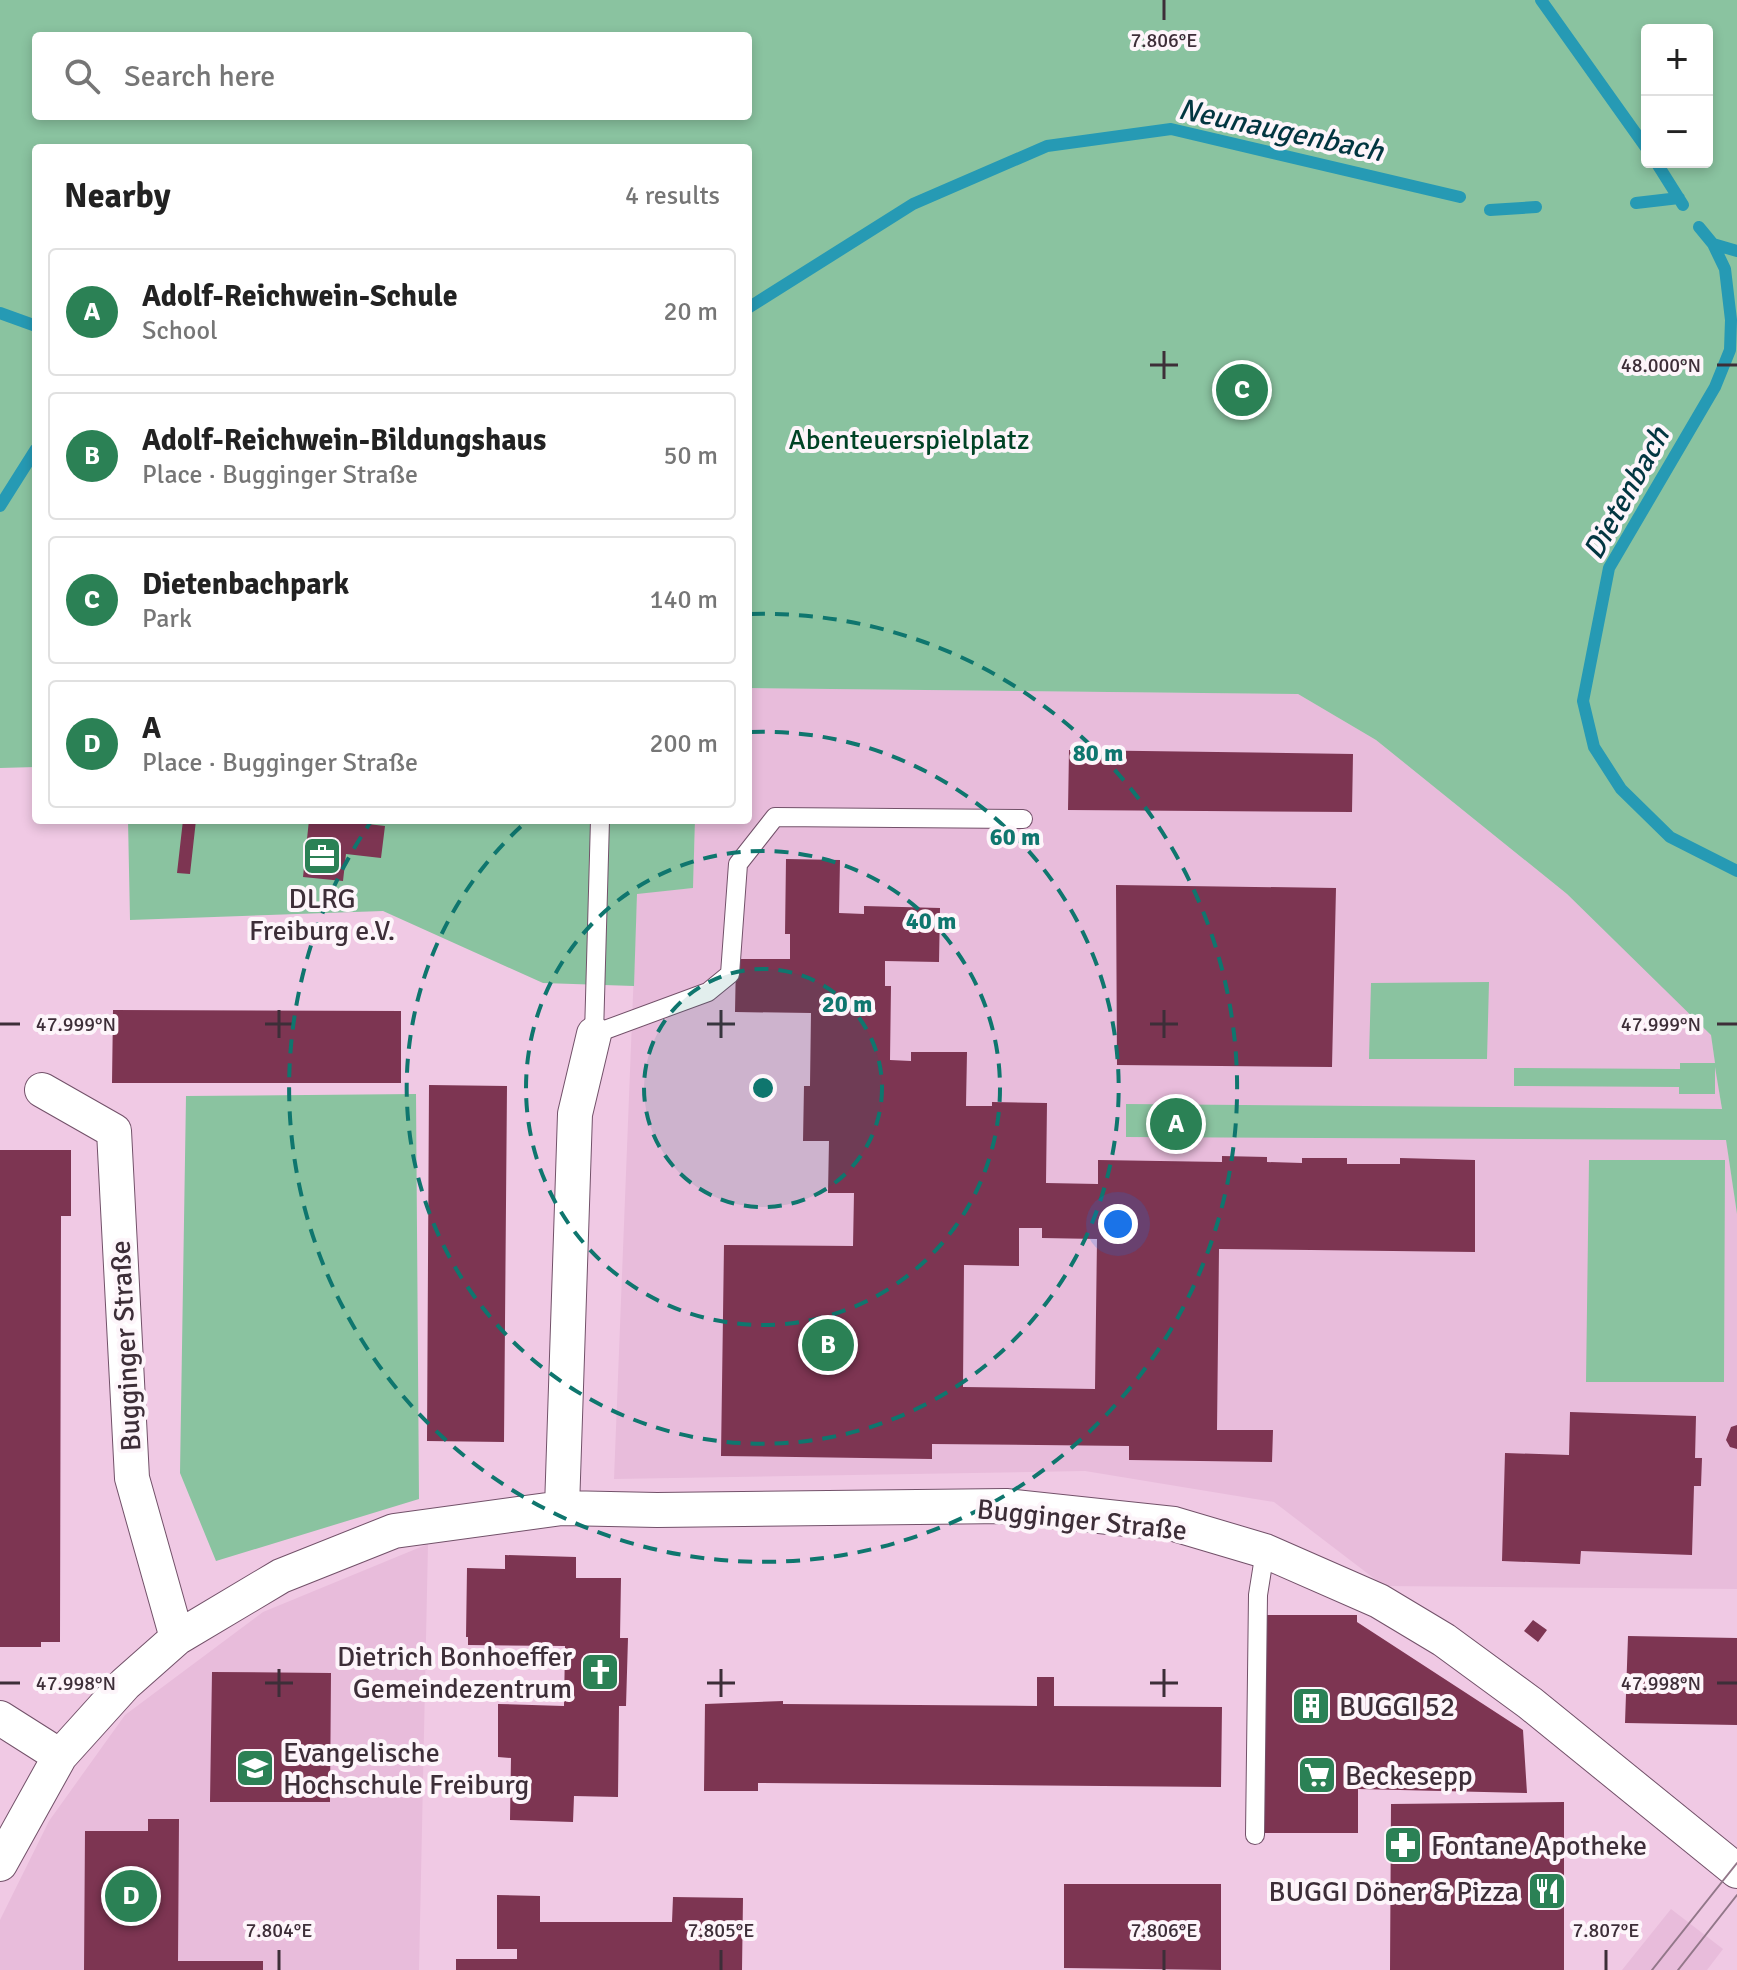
<!DOCTYPE html>
<meta charset="utf-8">
<style>
:root{--surface:#fff;--page:#f6f6f6;--text:#222;--muted:#767676;--line:#e0e0e0;--accent:#2b8155}
body{margin:0;font-family:Signika,sans-serif;background:var(--page);color:var(--text)}
.controls{position:absolute;right:24px;top:24px;display:grid;overflow:hidden;border-radius:8px;box-shadow:0 4px 12px #0003}
.controls button{width:72px;height:72px;display:grid;place-items:center;padding:0;border:0;border-bottom:2px solid var(--line);background:var(--surface);color:var(--text);font:40px sans-serif}
.you{position:absolute;left:1118px;top:1224px;width:28px;height:28px;margin:-20px;border:6px solid #fff;border-radius:50%;background:#1a73e8;box-shadow:0 0 0 12px #1a73e833}
.badge{display:grid;place-items:center;width:52px;height:52px;border-radius:50%;background:var(--accent);color:#fff;font-size:26px;font-weight:700}
.pin{position:absolute;translate:-50% -50%;border:4px solid #fff;box-shadow:0 2px 8px #0006}
.list{margin:0;padding:0;list-style:none}
h2{display:flex;justify-content:space-between;align-items:center;height:104px;margin:0;padding:0 32px;font-size:34px}
h2 small{font-size:26px;font-weight:400;color:var(--muted)}
.list li{display:grid;grid-template-columns:52px 1fr auto;gap:24px;align-items:center;box-sizing:border-box;height:128px;margin:0 16px 16px;padding:0 16px;border:2px solid var(--line);border-radius:8px}
.list b{display:block;font-size:30px;white-space:nowrap}
.list p{margin:0;font-size:26px;white-space:nowrap;color:var(--muted)}
.list em{font-size:26px;font-style:normal;color:var(--muted)}
.icon{flex:none;width:44px;height:44px;fill:none;stroke:currentColor;stroke-width:2;stroke-linecap:round;stroke-linejoin:round}
.map{position:relative;flex:none;width:1737px;height:1970px;overflow:hidden}
.search{position:absolute;background:var(--surface);box-shadow:0 4px 12px #0003;left:32px;top:32px;width:720px;height:88px;display:flex;align-items:center;gap:20px;box-sizing:border-box;padding:0 28px;border-radius:8px;color:var(--muted);font-size:30px}
.panel{position:absolute;background:var(--surface);box-shadow:0 4px 12px #0003;left:32px;top:144px;width:720px;height:680px;border-radius:8px}
.map>svg:first-child{display:block}
</style>
<div class="map">
<svg width="1737" height="1970" viewBox="0 0 1737 1970">
<rect width="100%" height="100%" fill="#f0c9e4"/>
<path fill="#e8bcdb" d="M 748,688 L 1298,694 L 1376,740 L 1567,894 L 1711,1034 L 1737,1214 L 1737,1589 L 1384,1586 L 1274,1502 L 1085,1471 L 614,1479 L 637,893 L 693,888 L 695,820 L 748,820 Z
M 428,1544 L 419,1970 L 0,1970 L 0,1920 L 49,1821 L 125,1715 L 263,1612 Z
M 1671,1909 L 1723,1949 L 1707,1970 L 1622,1970 Z"/>
<path fill="#8ac3a0" fill-rule="evenodd" d="M 0,0 L 1737,0 L 1737,1214 L 1726,1140 L 1126,1137 L 1126,1104 L 1722,1109 L 1715,1067 L 1715,1094 L 1679,1094 L 1679,1087 L 1514,1086 L 1514,1068 L 1680,1069 L 1680,1063 L 1715,1063 L 1711,1035 L 1567,894 L 1376,740 L 1298,694 L 748,688 L 748,148 L 36,148 L 36,767 L 0,768 ZM 1647,30 L 1707,30 L 1707,162 L 1647,162 ZM 36,36 L 748,36 L 748,116 L 36,116 Z
M 128,820 L 695,820 L 693,888 L 637,894 L 634,986 L 543,983 L 383,911 L 130,920 Z
M 1489,982 L 1487,1059 L 1369,1059 L 1371,983 Z
M 416,1094 L 419,1499 L 216,1561 L 180,1473 L 186,1096 Z
M 1589,1160 L 1725,1160 L 1724,1382 L 1586,1382 Z"/>
<g fill="none" stroke-linecap="round" stroke-linejoin="round">
<path stroke="#269ab4" stroke-width="12" d="M 1541,0 L 1647,149
M 1656,162 L 1683,205
M 1636,203 L 1679,198
M 1490,210 L 1536,207
M 1699,227 L 1713,244 L 1725,269 L 1731,320 L 1730,350 L 1715,387 L 1609,568 L 1583,701 L 1594,747 L 1621,789 L 1670,837 L 1737,871
M 1713,244 L 1737,251
M 748,308 L 913,204 L 1047,146 L 1171,129 L 1460,197
M 0,313 L 36,326
M 0,506 L 36,449"/>
</g>
<path fill="#7d3552" fill-rule="evenodd" d="M 1069,750 L 1353,754 L 1352,812 L 1068,810 Z
M 183,820 L 196,820 L 190,874 L 177,873 Z
M 309,820 L 350,820 L 350,822 L 385,826 L 381,858 L 346,854 L 343,881 L 303,877 Z
M 786,859 L 840,860 L 839,913 L 864,914 L 864,906 L 940,908 L 939,962 L 885,961 L 885,986 L 891,986 L 890,1060 L 911,1061 L 911,1052 L 967,1052 L 966,1106 L 992,1106 L 992,1102 L 1047,1103 L 1046,1183 L 1098,1184 L 1098,1160 L 1222,1162 L 1222,1156 L 1267,1157 L 1267,1162 L 1302,1163 L 1302,1158 L 1347,1158 L 1347,1164 L 1400,1164 L 1400,1158 L 1475,1160 L 1475,1252 L 1219,1249 L 1217,1430 L 1273,1430 L 1272,1462 L 1129,1460 L 1129,1446 L 932,1444 L 932,1459 L 721,1456 L 724,1245 L 853,1246 L 854,1193 L 828,1193 L 829,1141 L 803,1141 L 804,1086 L 810,1086 L 811,1013 L 735,1012 L 736,959 L 790,959 L 790,934 L 785,934 ZM 1019,1228 L 1042,1228 L 1042,1238 L 1097,1239 L 1095,1389 L 963,1387 L 964,1265 L 1019,1266 Z
M 1116,885 L 1336,888 L 1332,1067 L 1117,1065 Z
M 113,1010 L 401,1011 L 401,1083 L 112,1083 Z
M 429,1085 L 507,1086 L 504,1442 L 427,1441 Z
M 0,1150 L 71,1150 L 71,1216 L 61,1216 L 60,1642 L 41,1642 L 41,1647 L 0,1647 Z
M 1570,1412 L 1696,1416 L 1695,1458 L 1702,1458 L 1701,1486 L 1694,1486 L 1692,1555 L 1581,1551 L 1580,1564 L 1502,1561 L 1505,1453 L 1569,1455 Z
M 1737,1425 L 1737,1449 L 1730,1447 L 1726,1440 L 1731,1427 Z
M 505,1555 L 576,1557 L 576,1578 L 621,1578 L 620,1638 L 628,1638 L 626,1706 L 619,1706 L 618,1797 L 574,1796 L 573,1822 L 510,1820 L 511,1758 L 498,1757 L 498,1704 L 564,1706 L 565,1646 L 468,1645 L 468,1637 L 466,1637 L 467,1568 L 505,1569 Z
M 1263,1615 L 1357,1615 L 1357,1622 L 1523,1730 L 1527,1793 L 1358,1789 L 1358,1833 L 1265,1833 Z
M 1533,1620 L 1547,1630 L 1538,1642 L 1524,1631 Z
M 1628,1636 L 1737,1638 L 1737,1725 L 1625,1723 Z
M 212,1672 L 331,1673 L 330,1802 L 210,1802 Z
M 1037,1677 L 1054,1677 L 1054,1706 L 1222,1707 L 1221,1787 L 758,1783 L 758,1791 L 704,1791 L 705,1704 L 783,1701 L 783,1704 L 1037,1706 Z
M 1564,1802 L 1564,1970 L 1390,1970 L 1391,1804 Z
M 148,1819 L 179,1819 L 178,1961 L 263,1961 L 263,1970 L 84,1970 L 85,1831 L 148,1831 Z
M 1064,1884 L 1221,1884 L 1221,1970 L 1064,1968 Z
M 497,1895 L 540,1896 L 540,1922 L 672,1922 L 673,1897 L 743,1898 L 742,1970 L 456,1970 L 456,1959 L 517,1959 L 517,1949 L 497,1949 Z"/>
<g fill="none" stroke-linecap="round" stroke-linejoin="round">
<defs>
<path id="service" d="M 600,820 L 594,1034 L 708,992 L 730,974 L 738,864 L 775,817 L 1023,819
M 1255,1835 L 1258,1595 L 1265,1551"/>
<path id="minor" d="M 42,1090 L 114,1131 L 132,1478 L 177,1638
M 562,1508 L 575,1114 L 594,1034
M 0,1718 L 60,1756
M 0,1864 L 60,1756 L 125,1684 L 177,1638 L 281,1576 L 394,1531 L 562,1508 L 657,1510 L 1006,1506 L 1174,1524 L 1265,1551 L 1379,1601 L 1444,1640 L 1530,1703 L 1737,1871"/>
</defs>
<use href="#service" stroke="#725169" stroke-width="20"/>
<use href="#minor" stroke="#725169" stroke-width="36"/>
<use href="#service" stroke="#fff" stroke-width="18"/>
<use href="#minor" stroke="#fff" stroke-width="34"/>
<path stroke="#927789" stroke-width="2" d="M 1652,1970 L 1737,1863
M 1678,1970 L 1737,1895"/>
</g>
<path fill="none" stroke="#3d2e38" stroke-width="3" d="M 1164,0 L 1164,20M 1164,351 L 1164,379M 1150,365 L 1178,365M 1717,365 L 1737,365M 279,1010 L 279,1038M 721,1010 L 721,1038M 1164,1010 L 1164,1038M 0,1024 L 20,1024M 265,1024 L 293,1024M 707,1024 L 735,1024M 1150,1024 L 1178,1024M 1717,1024 L 1737,1024M 279,1669 L 279,1697M 721,1669 L 721,1697M 1164,1669 L 1164,1697M 0,1683 L 20,1683M 265,1683 L 293,1683M 707,1683 L 735,1683M 1150,1683 L 1178,1683M 1717,1683 L 1737,1683M 279,1950 L 279,1970M 721,1950 L 721,1970M 1164,1950 L 1164,1970M 1606,1950 L 1606,1970"/>
<circle cx="763" cy="1088" r="119" fill="#0f766e" fill-opacity=".12"/>
<g fill="none" stroke="#0f766e" stroke-width="4" stroke-dasharray="14 10">
<circle cx="763" cy="1088" r="119"/>
<circle cx="763" cy="1088" r="237"/>
<path d="M751 732A356 356 0 1 1 527 821"/>
<path d="M751 614A474 474 0 1 1 370 823"/>
</g>
<defs>
<symbol id="office-square" viewBox="-11 -11 22 22"><rect x="-9" y="-9" width="18" height="18" rx="4" fill="#2b8155" stroke="#fdf5fa"/><path d="M-6-3h4V-5.5h4V-3h4V5H-6ZM-1-4.5V-3h2v-1.5ZM-6 0V1H6V0Z" fill="#fff"/></symbol>
<symbol id="church-square" viewBox="-11 -11 22 22"><rect x="-9" y="-9" width="18" height="18" rx="4" fill="#2b8155" stroke="#fdf5fa"/><path d="M-1.2-6h2.4v3.5h3.3v2.4h-3.3V6h-2.4V-.1h-3.3v-2.4h3.3Z" fill="#fff"/></symbol>
<symbol id="building-square" viewBox="-11 -11 22 22"><rect x="-9" y="-9" width="18" height="18" rx="4" fill="#2b8155" stroke="#fdf5fa"/><path d="M-4-6H4V6H1V3H-1V6H-4ZM-2.5-4.3h1.7v1.8h-1.7ZM.8-4.3h1.7v1.8H.8ZM-2.5-1h1.7V.8h-1.7ZM.8-1h1.7V.8H.8Z" fill="#fff"/></symbol>
<symbol id="university-square" viewBox="-11 -11 22 22"><rect x="-9" y="-9" width="18" height="18" rx="4" fill="#2b8155" stroke="#fdf5fa"/><path d="M0-5L7-2L0 1L-7-2ZM-4 1L0 2.5L4 1V4Q0 6-4 4Z" fill="#fff"/></symbol>
<symbol id="supermarket-square" viewBox="-11 -11 22 22"><rect x="-9" y="-9" width="18" height="18" rx="4" fill="#2b8155" stroke="#fdf5fa"/><path d="M-6-5.5h2.5l.6 2H6L4.5 2H-2.5L-4.4-4H-6ZM-1.5 3.2a1.3 1.3 0 1 0 .1 0ZM3 3.2a1.3 1.3 0 1 0 .1 0Z" fill="#fff"/></symbol>
<symbol id="pharmacy-square" viewBox="-11 -11 22 22"><rect x="-9" y="-9" width="18" height="18" rx="4" fill="#2b8155" stroke="#fdf5fa"/><path d="M-2-6h4v4h4v4h-4v4h-4v-4h-4v-4h4Z" fill="#fff"/></symbol>
<symbol id="restaurant-square" viewBox="-11 -11 22 22"><rect x="-9" y="-9" width="18" height="18" rx="4" fill="#2b8155" stroke="#fdf5fa"/><path d="M-5-6h1v4h1v-4h1v4h1v-4h1v5L-1.5 .5V6h-2V.5L-5-1ZM5-6V6H3V1.5H1.5Q1.5-4 5-6Z" fill="#fff"/></symbol>
</defs>
<g fill-rule="evenodd">
<use href="#office-square" x="300" y="834" width="44" height="44"/>
<use href="#church-square" x="578" y="1650" width="44" height="44"/>
<use href="#building-square" x="1289" y="1684" width="44" height="44"/>
<use href="#university-square" x="233" y="1746" width="44" height="44"/>
<use href="#supermarket-square" x="1295" y="1753" width="44" height="44"/>
<use href="#pharmacy-square" x="1381" y="1823" width="44" height="44"/>
<use href="#restaurant-square" x="1525" y="1869" width="44" height="44"/>
</g>
<g text-anchor="middle" stroke-width="8" stroke-linejoin="round" paint-order="stroke">
<g font-size="28" fill="#004325" stroke="#fdf5fa">
<text x="909" y="449">Abenteuerspielplatz</text>
</g>
<g font-size="28" fill="#3d2e38" stroke="#fdf5fa" text-anchor="start">
<text x="322" y="908" text-anchor="middle">DLRG<tspan x="322" dy="32">Freiburg e.V.</tspan></text>
<text x="572" y="1666" text-anchor="end">Dietrich Bonhoeffer<tspan x="572" dy="32">Gemeindezentrum</tspan></text>
<text x="1339" y="1716">BUGGI 52</text>
<text x="283" y="1762">Evangelische<tspan x="283" dy="32">Hochschule Freiburg</tspan></text>
<text x="1345" y="1785">Beckesepp</text>
<text x="1431" y="1855">Fontane Apotheke</text>
<text x="1519" y="1901" text-anchor="end">BUGGI Döner &amp; Pizza</text>
</g>
<g font-size="28" fill="#3d2e38" stroke="#fdf5fa">
<text transform="translate(125 1346) rotate(-93)" y="10">Bugginger Straße</text>
<text transform="translate(1082 1519) rotate(6)" y="10">Bugginger Straße</text>
</g>
<g font-size="30" font-style="italic" fill="#023641" stroke="#fdf5fa">
<text transform="translate(1281 130) rotate(12)" y="10">Neunaugenbach</text>
<text transform="translate(1626 493) rotate(-61)" y="10">Dietenbach</text>
</g>
</g>
<g font-size="20" text-anchor="middle" fill="#3d2e38" stroke="#fdf5fa" stroke-width="8" stroke-linejoin="round" paint-order="stroke">
<text x="1164" y="47">7.806°E</text>
<text x="1661" y="372">48.000°N</text>
<text x="76" y="1031">47.999°N</text>
<text x="1661" y="1031">47.999°N</text>
<text x="76" y="1690">47.998°N</text>
<text x="1661" y="1690">47.998°N</text>
<text x="279" y="1937">7.804°E</text>
<text x="721" y="1937">7.805°E</text>
<text x="1164" y="1937">7.806°E</text>
<text x="1606" y="1937">7.807°E</text>
</g>
<circle cx="763" cy="1088" r="12" fill="#0f766e" stroke="#fdf5fa" stroke-width="4"/>
<g font-size="24" text-anchor="middle" font-weight="bold" fill="#0f766e" stroke="#fdf5fa" stroke-width="8" stroke-linejoin="round" paint-order="stroke">
<text x="1098" y="761">80 m</text>
<text x="1015" y="845">60 m</text>
<text x="931" y="929">40 m</text>
<text x="847" y="1012">20 m</text>
</g>
</svg>
<div class="controls">
<button>+</button>
<button>−</button>
</div>
<div class="you"></div>
<div class="pin badge" style="left:1176px;top:1124px">A</div>
<div class="pin badge" style="left:828px;top:1345px">B</div>
<div class="pin badge" style="left:1242px;top:390px">C</div>
<div class="pin badge" style="left:131px;top:1896px">D</div>
<div class="search"><svg class="icon" aria-label="search" viewBox="0 0 24 24"><circle cx="10" cy="10" r="6"/><path d="M15 15l6 6"/></svg>Search here</div>
<section class="panel">
<h2>Nearby<small>4 results</small></h2>
<ul class="list">
<li><span class="badge">A</span><div><b>Adolf-Reichwein-Schule</b><p>School</p></div><em>20 m</em></li>
<li><span class="badge">B</span><div><b>Adolf-Reichwein-Bildungshaus</b><p>Place · Bugginger Straße</p></div><em>50 m</em></li>
<li><span class="badge">C</span><div><b>Dietenbachpark</b><p>Park</p></div><em>140 m</em></li>
<li><span class="badge">D</span><div><b>A</b><p>Place · Bugginger Straße</p></div><em>200 m</em></li>
</ul>
</section>
</div>
